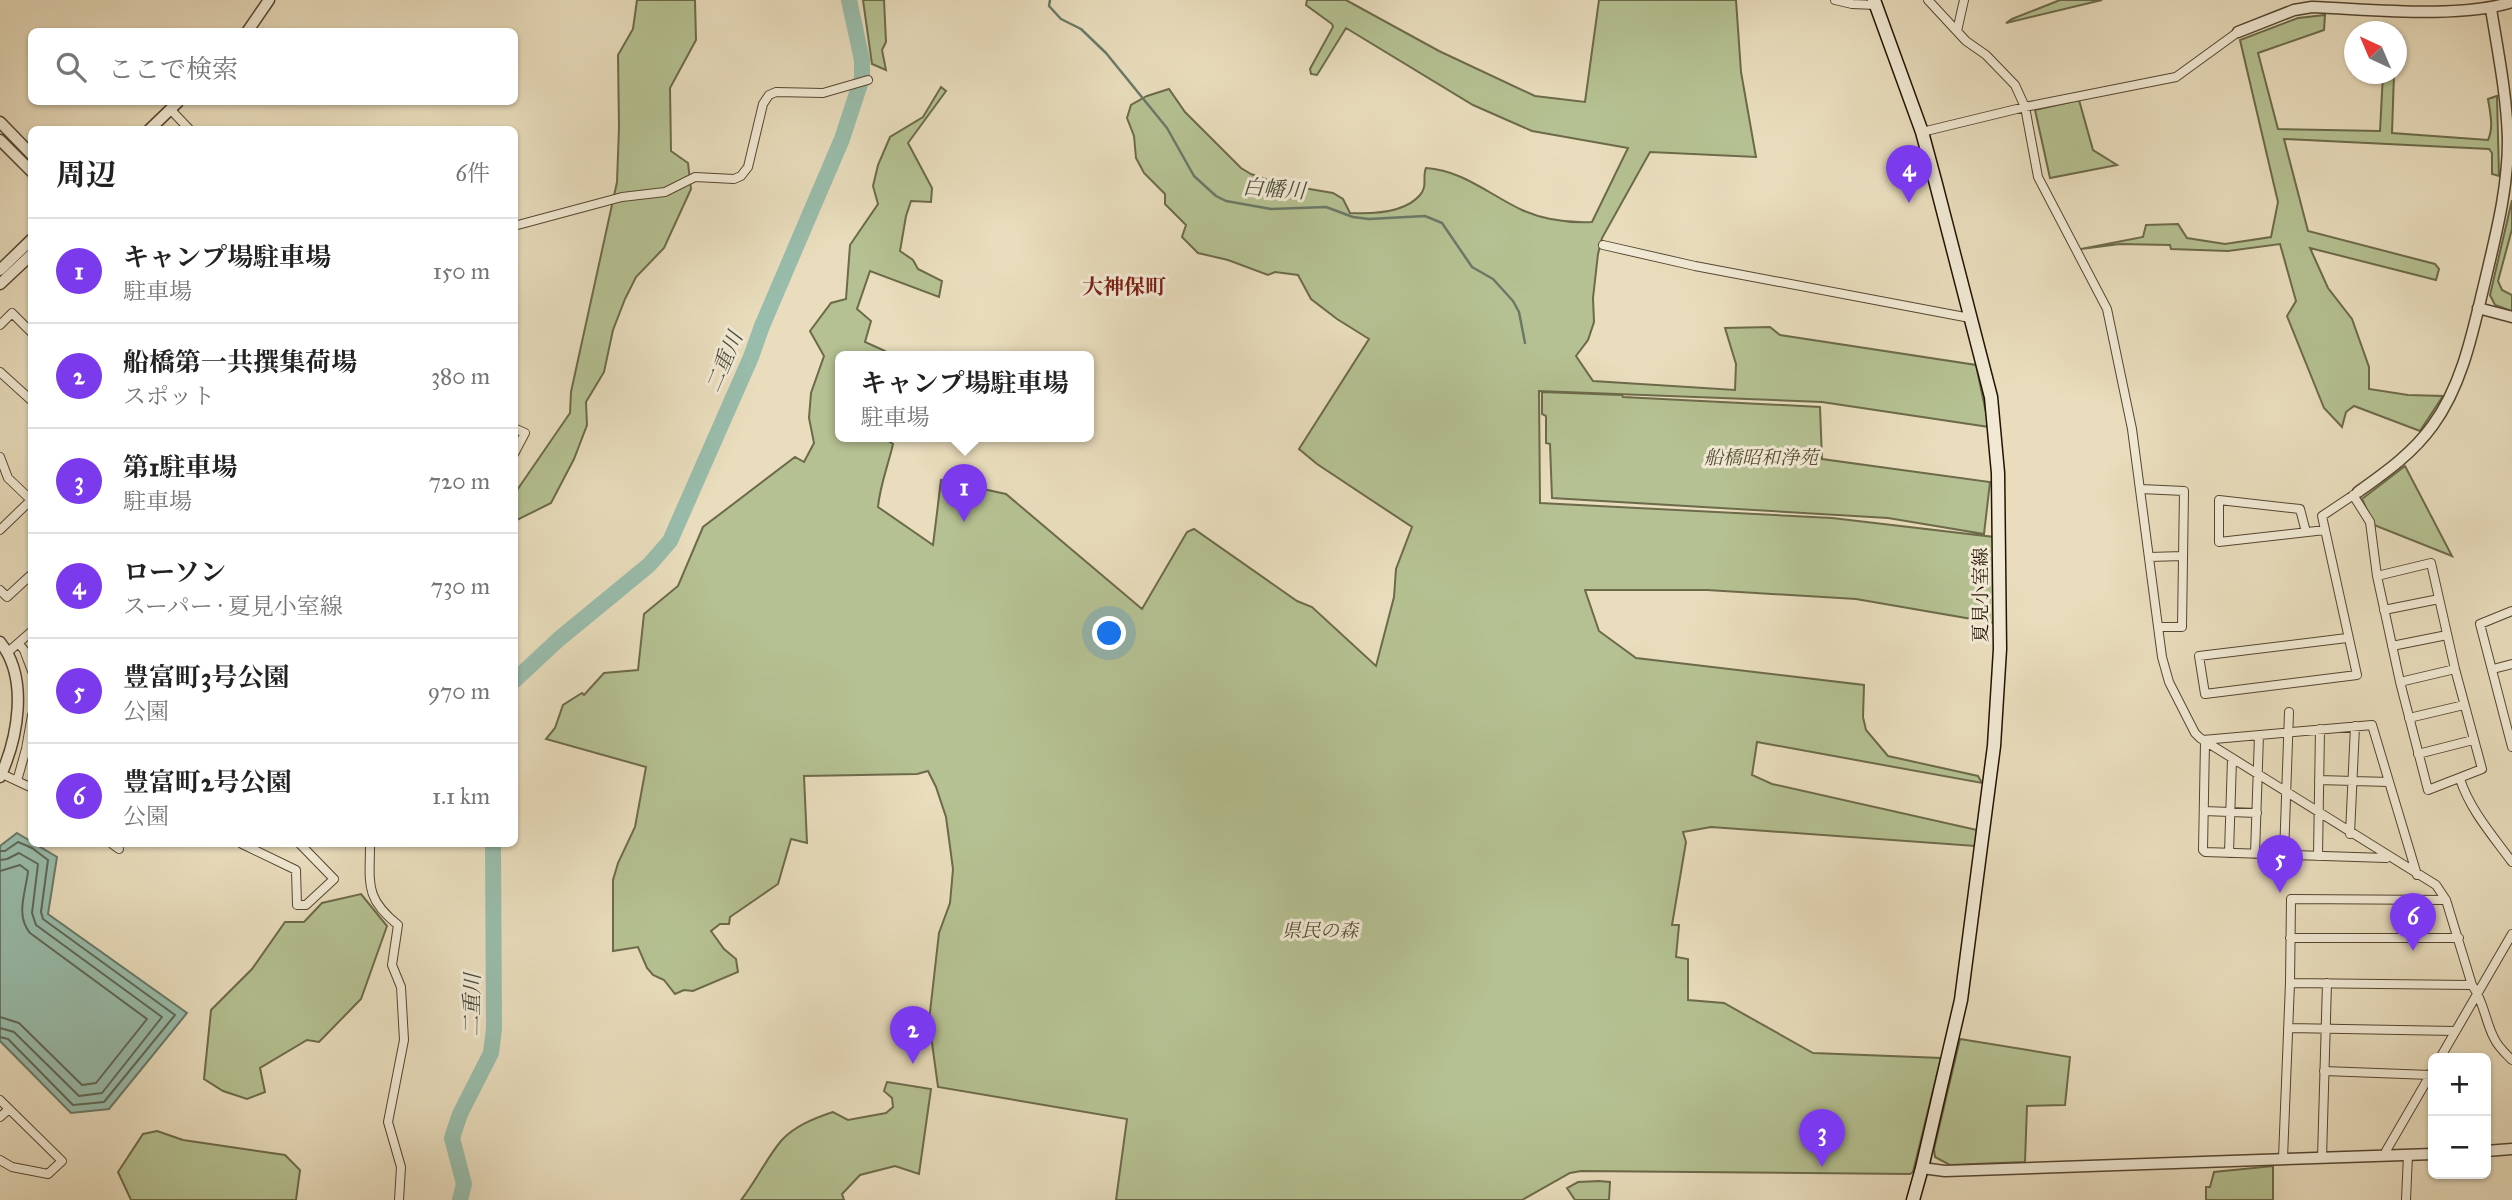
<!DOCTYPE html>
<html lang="ja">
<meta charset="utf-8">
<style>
:root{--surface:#fff;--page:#f2f2f2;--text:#222;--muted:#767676;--line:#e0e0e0;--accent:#7c3aed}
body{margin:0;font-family:"IM FELL Great Primer","Noto Serif JP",serif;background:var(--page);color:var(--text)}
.controls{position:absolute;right:21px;bottom:21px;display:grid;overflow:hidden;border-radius:10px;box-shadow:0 2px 5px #0004}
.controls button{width:63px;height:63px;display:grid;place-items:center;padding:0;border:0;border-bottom:2px solid var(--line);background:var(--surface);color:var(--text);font:35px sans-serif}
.compass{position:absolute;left:2344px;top:21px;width:63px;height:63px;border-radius:50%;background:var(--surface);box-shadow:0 2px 5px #0004;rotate:316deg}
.you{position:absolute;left:1110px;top:634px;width:24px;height:24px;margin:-18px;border:5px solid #fff;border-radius:50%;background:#1a73e8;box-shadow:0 0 0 10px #1a73e833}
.badge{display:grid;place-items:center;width:46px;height:46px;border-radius:50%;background:var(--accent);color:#fff;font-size:23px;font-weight:700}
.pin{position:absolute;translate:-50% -58px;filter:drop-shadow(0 2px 4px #0008)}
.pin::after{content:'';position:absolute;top:37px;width:24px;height:21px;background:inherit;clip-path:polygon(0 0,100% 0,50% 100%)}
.popup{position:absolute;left:835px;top:351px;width:259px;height:91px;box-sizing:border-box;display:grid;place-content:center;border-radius:10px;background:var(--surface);filter:drop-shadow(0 2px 5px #0005);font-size:23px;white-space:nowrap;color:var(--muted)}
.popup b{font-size:26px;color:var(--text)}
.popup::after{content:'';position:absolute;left:50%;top:100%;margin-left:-14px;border:14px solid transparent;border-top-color:var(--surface)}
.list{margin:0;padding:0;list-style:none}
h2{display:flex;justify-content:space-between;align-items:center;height:91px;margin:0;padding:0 28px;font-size:30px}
h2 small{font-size:23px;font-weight:400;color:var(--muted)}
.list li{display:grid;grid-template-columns:46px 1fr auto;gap:21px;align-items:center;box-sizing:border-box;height:105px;padding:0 28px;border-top:2px solid var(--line)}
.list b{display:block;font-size:26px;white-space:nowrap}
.list p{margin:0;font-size:23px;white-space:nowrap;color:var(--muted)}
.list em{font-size:23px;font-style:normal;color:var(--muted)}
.icon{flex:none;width:38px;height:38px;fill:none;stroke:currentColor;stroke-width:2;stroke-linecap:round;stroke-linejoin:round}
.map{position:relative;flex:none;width:2512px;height:1200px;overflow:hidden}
.search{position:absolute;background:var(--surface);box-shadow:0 2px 5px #0004;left:28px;top:28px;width:490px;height:77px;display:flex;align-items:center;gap:18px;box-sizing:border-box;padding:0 24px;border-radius:10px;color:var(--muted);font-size:26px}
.panel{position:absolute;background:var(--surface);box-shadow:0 2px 5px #0004;left:28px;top:126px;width:490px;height:721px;border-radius:10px}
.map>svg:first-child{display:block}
</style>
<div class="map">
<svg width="2512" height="1200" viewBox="0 0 2512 1200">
<rect width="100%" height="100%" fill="#e9ddbd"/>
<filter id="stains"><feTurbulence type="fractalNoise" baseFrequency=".00286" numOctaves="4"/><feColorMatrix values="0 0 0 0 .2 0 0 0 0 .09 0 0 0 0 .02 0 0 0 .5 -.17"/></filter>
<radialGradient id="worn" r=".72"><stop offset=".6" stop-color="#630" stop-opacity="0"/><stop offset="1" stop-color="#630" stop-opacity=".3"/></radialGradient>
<path fill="#b5c192" stroke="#6c6a4a" stroke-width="2" d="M 637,0 L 695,0 L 696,40 L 670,88 L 671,151 L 688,163 L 691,189 L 664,248 L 636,277 L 625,299 L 613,330 L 604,372 L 586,402 L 587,425 L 574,459 L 551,503 L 515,521 L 515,493 L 570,413 L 571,392 L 617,182 L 619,127 L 618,55 L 633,29 Z
M 863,0 L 884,0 L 886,42 L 882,50 L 886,70 L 872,64 Z
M 1307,0 L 1346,0 L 1439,51 L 1535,96 L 1585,102 L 1599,0 L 1736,0 L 1741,72 L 1756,157 L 1650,152 L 1602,238 L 1598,254 L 1593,298 L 1594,322 L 1588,340 L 1576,356 L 1593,381 L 1735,390 L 1736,364 L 1725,328 L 1770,327 L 1780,335 L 1976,365 L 1989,427 L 1822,402 L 1539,391 L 1540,503 L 1832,518 L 1994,537 L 1995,623 L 1856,599 L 1707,590 L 1585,590 L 1599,631 L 1636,658 L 1864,685 L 1863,717 L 1866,730 L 1888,756 L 1978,776 L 1982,783 L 1757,742 L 1752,775 L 1772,784 L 1977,830 L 1975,846 L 1711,827 L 1683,832 L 1686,842 L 1672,925 L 1679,925 L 1676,957 L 1688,959 L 1688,1000 L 1724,1003 L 1813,1053 L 1941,1058 L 1913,1172 L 1910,1174 L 1581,1171 L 1570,1173 L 1522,1200 L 1116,1200 L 1127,1119 L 938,1087 L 929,1021 L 939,933 L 950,903 L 953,869 L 946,817 L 936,787 L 928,771 L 917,774 L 804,776 L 807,843 L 791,839 L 778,884 L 730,917 L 729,924 L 720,924 L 711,931 L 724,949 L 736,959 L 738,972 L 693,991 L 684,990 L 675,994 L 664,980 L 653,975 L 647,968 L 638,947 L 613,951 L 613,880 L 618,863 L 635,827 L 646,767 L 546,739 L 555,728 L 563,705 L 582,693 L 584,695 L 604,673 L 638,670 L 644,614 L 678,586 L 703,527 L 795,457 L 804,462 L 814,443 L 809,418 L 811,393 L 824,356 L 810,331 L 831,303 L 846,299 L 850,245 L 878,204 L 873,186 L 878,165 L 890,137 L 923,117 L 941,87 L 946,91 L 908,143 L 932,188 L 931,202 L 911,201 L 906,216 L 900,251 L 913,260 L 918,269 L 942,281 L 939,297 L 870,271 L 857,309 L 871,321 L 865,342 L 885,351 L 882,356 L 840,356 L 840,436 L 880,436 L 893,444 C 888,466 880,485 878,507 L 933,545 L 941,480 L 1006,494 L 1142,609 L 1187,532 L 1194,529 L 1297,601 L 1312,607 L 1376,666 L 1394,597 L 1396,569 L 1412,527 L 1317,464 L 1299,449 L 1369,339 L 1337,319 L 1311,299 L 1298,275 L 1275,272 L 1268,275 L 1228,260 L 1198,253 L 1182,237 L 1186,225 L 1165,204 L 1165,194 L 1144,173 L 1136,158 L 1134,136 L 1127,118 L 1131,105 L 1147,96 L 1169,89 L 1185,112 L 1241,168 L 1251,174 L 1280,184 L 1333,193 L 1343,199 L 1350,213 C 1371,214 1405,213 1420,195 C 1428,186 1422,177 1426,168 C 1462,170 1490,195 1522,210 C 1544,220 1568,223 1592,222 L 1628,148 L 1532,131 L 1473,105 L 1346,28 L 1317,75 L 1311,74 L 1310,69 L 1333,27 L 1332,24 L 1306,5 Z
M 2060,0 L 2102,0 L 2006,23 L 2012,19 Z
M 2325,15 L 2324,30 L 2258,53 L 2278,129 L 2380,131 L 2383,74 L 2394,74 L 2392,133 L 2488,140 C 2494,127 2490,112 2488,99 L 2497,96 L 2499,176 L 2492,174 L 2492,153 L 2489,149 L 2284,139 L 2308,231 L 2435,264 L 2439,269 L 2436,280 L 2310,248 L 2328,288 L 2352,319 L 2369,367 L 2369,389 L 2408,395 L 2443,396 L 2420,431 L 2354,406 L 2346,412 L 2342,427 L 2324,408 L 2287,316 L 2296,301 L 2280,244 L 2228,251 L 2171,249 L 2170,245 L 2120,244 L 2081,249 L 2143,237 L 2146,225 L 2178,224 L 2187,238 L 2225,244 L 2271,237 L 2278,202 L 2240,40 L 2298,18 Z
M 2079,100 L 2093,150 L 2117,165 L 2050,178 L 2035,110 Z
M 2512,200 L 2512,229 L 2498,281 L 2502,290 L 2512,295 L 2512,311 L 2495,305 L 2490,295 Z
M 1542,392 L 1622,395 L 1623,397 L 1820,407 L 1822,459 L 1990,482 L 1984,534 L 1888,518 L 1552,498 L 1550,444 L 1546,443 L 1546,416 L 1542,414 Z
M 2405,466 L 2452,556 L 2374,525 L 2362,499 Z
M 361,894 L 387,926 L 361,999 L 319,1042 L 307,1040 L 260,1068 L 265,1092 L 247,1099 L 223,1091 L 204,1079 L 211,1010 L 252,969 L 285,922 L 304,922 L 322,903 Z
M 1960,1039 L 2070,1057 L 2065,1105 L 2027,1106 L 2025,1162 L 1950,1165 L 1935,1157 L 1934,1149 Z
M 887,1082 L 931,1089 L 919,1174 L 895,1166 L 860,1175 L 842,1194 L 844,1200 L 741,1200 C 756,1181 766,1159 781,1141 C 794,1126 815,1118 833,1112 L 848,1120 L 886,1113 L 893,1107 L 892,1098 L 884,1091 Z
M 157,1131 L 183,1140 L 285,1155 L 300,1170 L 296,1200 L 131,1200 L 118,1172 L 143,1134 Z
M 2273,1166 L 2273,1200 L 2206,1200 L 2206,1187 L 2210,1187 L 2214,1172 Z
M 1599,1181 L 1610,1182 L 1609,1200 L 1575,1200 L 1567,1188 L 1578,1182 Z"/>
<path fill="#99bdac" stroke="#6a7968" stroke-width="2" d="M 17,833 L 57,857 L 48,914 L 187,1013 L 109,1109 L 71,1113 L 0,1041 L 0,846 Z"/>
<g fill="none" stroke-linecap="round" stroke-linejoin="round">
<path stroke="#5e6856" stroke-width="2" d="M 0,851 L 5,851 L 18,842 L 32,848 L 48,860 L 41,912 L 43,919 L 175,1015 L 104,1102 L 73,1105 L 8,1039 L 0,1037
M 0,860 L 7,859 L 19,853 L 38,864 L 32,913 L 36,925 L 162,1017 L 102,1093 L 79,1096 L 14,1032 L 0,1028
M 0,871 L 20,865 L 28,871 C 26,892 15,915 30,933 L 147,1019 L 96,1083 L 82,1085 L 19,1023 L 0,1017"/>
<path stroke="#6a7968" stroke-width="2.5" d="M 1050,0 L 1049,6 L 1061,19 L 1081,29 L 1106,53 L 1167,128 L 1194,176 L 1216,196 L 1226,201 L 1271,209 L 1326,207 L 1353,217 L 1369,219 L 1425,216 L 1442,223 L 1472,267 L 1493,279 L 1513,301 L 1519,312 L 1525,343"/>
<path stroke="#99bdac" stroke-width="16" d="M 514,681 L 559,639 L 649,565 L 670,541 L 751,357 L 762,326 L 842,139 L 862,78 L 862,60 L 849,0
M 460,1200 L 464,1184 L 452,1138 L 460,1114 L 491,1053 L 494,1029 L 493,844"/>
<defs>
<path id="minor" d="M 1835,0 L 1852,4 L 1876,5
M 1928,0 L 1966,41 L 1986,55 L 2015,85 L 2025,107 L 2038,177 L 2107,309 L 2132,429 L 2162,657 L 2169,682 L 2195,733 L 2200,738 L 2436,885 L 2446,900 L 2472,985 C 2484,1001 2485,1021 2494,1038 C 2498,1047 2505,1053 2512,1060
M 1957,31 L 1964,0
M 170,109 L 190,130
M 1922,132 L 2025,107 L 2176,77 L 2238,32
M 514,226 L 622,197 L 665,192 L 695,177 L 734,179 L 741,176 L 748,167 L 763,104 L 769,95 L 776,92 L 823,93 L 868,80
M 1603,245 L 1695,266 L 1970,318
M 0,325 L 12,313 L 32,333
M 0,372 L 32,401
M 514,428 L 525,433 L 514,454
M 0,457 L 8,478 L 31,500
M 2141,489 L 2184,491 L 2182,627 L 2158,627
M 2353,495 L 2370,522 L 2377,576
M 0,530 L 32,499
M 2306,532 L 2300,509 L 2219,500 L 2219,542 L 2325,530
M 2149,557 L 2183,556
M 2431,563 L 2455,669 L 2482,769 L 2428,790 L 2400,682 L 2377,576 Z
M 0,590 L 7,597 L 32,574
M 2384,610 L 2439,599
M 2512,611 L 2480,624 L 2512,747
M 2347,638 L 2199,656 L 2205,694 L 2357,675 L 2322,516 L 2358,492
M 19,644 L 24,650 L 32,671
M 2392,646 L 2447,635
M 8,652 L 32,631
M 2493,669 L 2512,664
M 2400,682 L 2455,669
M 2409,718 L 2464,705
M 2203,740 L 2372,725 L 2417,875
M 2205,742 L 2203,850 L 2205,852 L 2386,858
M 2418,754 L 2473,740
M 2,774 L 32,788
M 2460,779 C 2470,810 2493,836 2512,862
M 2319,780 L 2389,782
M 17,781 L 26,749 L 32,715
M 2204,811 L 2257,813
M 2350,834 L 2355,726
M 112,844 L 119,849
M 242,844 L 296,870 L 297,905 L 306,905 L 334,879 L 300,844
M 370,844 C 370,883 364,898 398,925 L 392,965 L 401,987 L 404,1040 L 388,1122 L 401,1167 L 399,1200
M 2229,853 L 2232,759
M 2255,854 L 2259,735
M 2284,855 L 2289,712
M 2318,856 L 2320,729
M 2446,900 L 2291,899 L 2290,983 L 2472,985
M 2290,938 L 2459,938
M 2288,1028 L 2455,1031
M 2440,1058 L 2512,934
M 2324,1071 L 2430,1075
M 0,1100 L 62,1161 L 48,1174 L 12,1167 L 0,1160
M 0,1117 L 9,1109
M 2386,1156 L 2386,1151 L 2433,1070
M 2283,1158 L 2290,983
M 2322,1158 L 2327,983
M 2406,1200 L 2408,1155"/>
<path id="tertiary" d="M 247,32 L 269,0
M 2238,32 L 2294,10 L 2312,7 C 2370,9 2458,19 2512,2
M 0,122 L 32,155
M 149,130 L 178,102
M 0,140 L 32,172
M 0,270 L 32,239
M 0,284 L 32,254
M 2478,308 L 2512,317
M 2358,492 C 2386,472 2413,453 2433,425 C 2463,384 2473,330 2485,281 C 2496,234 2508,189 2508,140 C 2507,97 2498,52 2491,9
M 0,642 C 29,678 18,738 0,777
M 2486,1151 L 2512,1149
M 1922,1168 L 1945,1171 L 2433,1154"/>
<path id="secondary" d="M 1874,0 L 1922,132 L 1936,184 L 1991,397 L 1998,473 L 2000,649 L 1994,746 L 1961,1000 L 1922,1168 L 1913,1200"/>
</defs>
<use href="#minor" stroke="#554630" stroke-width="10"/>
<use href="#tertiary" stroke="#554630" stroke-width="13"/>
<use href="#secondary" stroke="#241301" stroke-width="15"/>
<use href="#minor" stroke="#f1e9d4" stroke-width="8"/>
<use href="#tertiary" stroke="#f1e9d4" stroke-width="10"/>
<use href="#secondary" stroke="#f1e9d4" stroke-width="12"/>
</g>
<g text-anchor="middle" stroke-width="6" stroke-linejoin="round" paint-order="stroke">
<g font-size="19" font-style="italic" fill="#575034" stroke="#f1e9d4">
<text x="1761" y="464">船橋昭和浄苑</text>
<text x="1320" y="937">県民の森</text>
</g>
<g font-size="19" fill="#241301" stroke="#f1e9d4">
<text transform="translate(1980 595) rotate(-90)" y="7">夏見小室線</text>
</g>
<g font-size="21" font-style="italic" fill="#4d4e3d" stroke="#f1e9d4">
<text transform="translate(1274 189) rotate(4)" y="7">白幡川</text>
<text transform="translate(724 362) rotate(-67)" y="7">二重川</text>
<text transform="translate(472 1005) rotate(-89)" y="7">二重川</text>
</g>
<g font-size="21" font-weight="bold" fill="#7a1f14" stroke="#f1e9d4">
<text x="1124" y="294">大神保町</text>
</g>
</g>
<rect width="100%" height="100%" filter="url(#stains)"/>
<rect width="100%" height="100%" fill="url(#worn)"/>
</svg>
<div class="controls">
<button>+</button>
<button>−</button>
</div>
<svg class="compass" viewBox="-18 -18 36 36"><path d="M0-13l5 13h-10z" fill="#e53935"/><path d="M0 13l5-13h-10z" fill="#767676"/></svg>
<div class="you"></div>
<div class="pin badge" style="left:964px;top:522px">1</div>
<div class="popup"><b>キャンプ場駐車場</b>駐車場</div>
<div class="pin badge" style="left:913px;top:1064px">2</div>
<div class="pin badge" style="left:1822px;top:1167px">3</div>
<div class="pin badge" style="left:1909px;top:203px">4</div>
<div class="pin badge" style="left:2280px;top:893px">5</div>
<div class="pin badge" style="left:2413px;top:951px">6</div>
<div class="search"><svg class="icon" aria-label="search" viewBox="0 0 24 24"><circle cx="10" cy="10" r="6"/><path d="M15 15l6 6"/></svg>ここで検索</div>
<section class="panel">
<h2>周辺<small>6件</small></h2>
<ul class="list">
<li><span class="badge">1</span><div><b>キャンプ場駐車場</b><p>駐車場</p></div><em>150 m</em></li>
<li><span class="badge">2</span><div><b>船橋第一共撰集荷場</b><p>スポット</p></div><em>380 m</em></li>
<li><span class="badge">3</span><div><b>第1駐車場</b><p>駐車場</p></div><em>720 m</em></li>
<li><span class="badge">4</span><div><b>ローソン</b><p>スーパー · 夏見小室線</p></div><em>730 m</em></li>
<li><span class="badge">5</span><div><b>豊富町3号公園</b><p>公園</p></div><em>970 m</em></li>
<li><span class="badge">6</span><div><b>豊富町2号公園</b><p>公園</p></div><em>1.1 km</em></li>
</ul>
</section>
</div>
